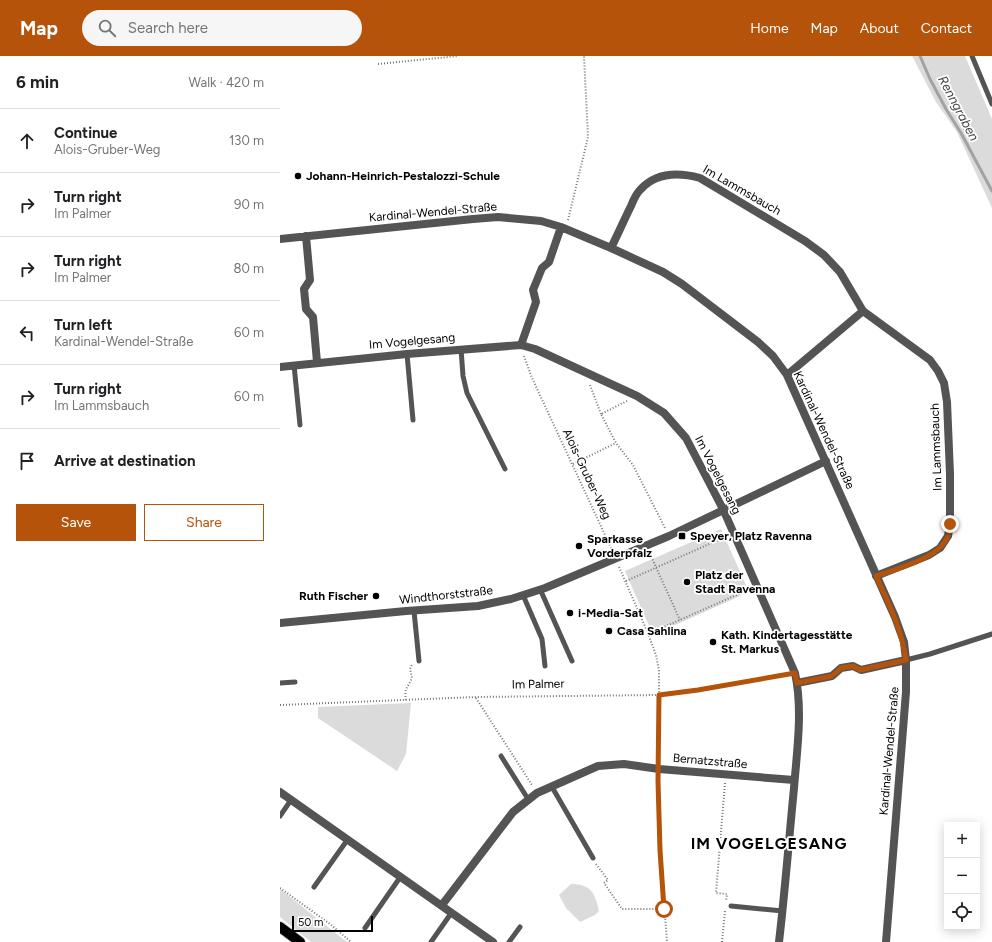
<!DOCTYPE html>
<meta charset="utf-8">
<style>
:root{--surface:#fff;--page:#f6f6f6;--text:#202124;--muted:#757577;--line:#e0e0e0;--accent:#b45309}
body{margin:0;font-family:Figtree,sans-serif;background:var(--page);color:var(--text)}
.controls{position:absolute;right:12px;bottom:12px;display:grid;overflow:hidden;border-radius:0px;box-shadow:0 2px 10px #0003}
.controls button{width:36px;height:36px;display:grid;place-items:center;padding:0;border:0;border-bottom:1px solid var(--line);background:var(--surface);color:var(--text);font:20px sans-serif}
.scale{position:absolute;left:12px;bottom:10px;width:81px;box-sizing:border-box;padding-left:4px;border:2px solid #000;border-top:0;font-size:11px;line-height:14px;white-space:nowrap;color:#000;-webkit-text-stroke:3px #fff;paint-order:stroke}
.stop{position:absolute;width:12px;height:12px;margin:-9px;border:3px solid #b45309;border-radius:50%;background:#fff}
.stop.end{background:#b45309;border-color:#fff;box-shadow:0 1px 4px #0008}
.list{margin:0;padding:0;list-style:none}
h2{display:flex;justify-content:space-between;align-items:center;height:52px;margin:0;padding:0 16px;font-size:17px}
h2 small{font-size:13px;font-weight:400;color:var(--muted)}
.list li{display:grid;grid-template-columns:26px 1fr auto;gap:12px;align-items:center;box-sizing:border-box;height:64px;padding:0 16px;border-top:1px solid var(--line)}
.list b{display:block;font-size:15px;white-space:nowrap}
.list p{margin:0;font-size:13px;white-space:nowrap;color:var(--muted)}
.list em{font-size:13px;font-style:normal;color:var(--muted)}
.actions{display:flex;gap:8px;padding:12px 16px}
.actions a{flex:1;padding:9px 0;border:1px solid var(--accent);border-radius:0px;text-align:center;font-size:14px;color:var(--accent)}
.actions .main{background:var(--accent);color:#fff}
.icon{flex:none;width:22px;height:22px;fill:none;stroke:currentColor;stroke-width:2;stroke-linecap:round;stroke-linejoin:round}
.map{position:relative;flex:none;width:712px;height:886px;overflow:hidden}
header{display:flex;align-items:center;gap:24px;box-sizing:border-box;height:56px;padding:0 20px;background:var(--accent);color:#fff}
header strong{font-size:19px}
nav{display:flex;gap:22px;margin-inline-start:auto;font-size:14px}
.search{width:280px;height:36px;background:var(--page);display:flex;align-items:center;gap:10px;box-sizing:border-box;padding:0 14px;border-radius:22px;color:var(--muted);font-size:15px}
main{display:flex}
aside{flex:1;background:var(--surface)}
.map>svg:first-child{display:block}
</style>
<header>
<strong>Map</strong>
<div class="search"><svg class="icon" aria-label="search" viewBox="0 0 24 24"><circle cx="10" cy="10" r="6"/><path d="M15 15l6 6"/></svg>Search here</div>
<nav><a>Home</a><a>Map</a><a>About</a><a>Contact</a></nav>
</header>
<main>
<aside>
<h2>6 min<small>Walk · 420 m</small></h2>
<ul class="list">
<li><svg class="icon" aria-label="ahead" viewBox="0 0 24 24"><path d="M12 20V5M6 11l6-6 6 6"/></svg><div><b>Continue</b><p>Alois-Gruber-Weg</p></div><em>130 m</em></li>
<li><svg class="icon" aria-label="right" viewBox="0 0 24 24"><path d="M7 20v-9h11M14 6l5 5-5 5"/></svg><div><b>Turn right</b><p>Im Palmer</p></div><em>90 m</em></li>
<li><svg class="icon" aria-label="right" viewBox="0 0 24 24"><path d="M7 20v-9h11M14 6l5 5-5 5"/></svg><div><b>Turn right</b><p>Im Palmer</p></div><em>80 m</em></li>
<li><svg class="icon" aria-label="left" viewBox="0 0 24 24"><path d="M17 20v-9H6M10 6l-5 5 5 5"/></svg><div><b>Turn left</b><p>Kardinal-Wendel-Straße</p></div><em>60 m</em></li>
<li><svg class="icon" aria-label="right" viewBox="0 0 24 24"><path d="M7 20v-9h11M14 6l5 5-5 5"/></svg><div><b>Turn right</b><p>Im Lammsbauch</p></div><em>60 m</em></li>
<li><svg class="icon" aria-label="arrive" viewBox="0 0 24 24"><path d="M6 21V4h12l-3 4 3 4H6"/></svg><div><b>Arrive at destination</b></div></li>
</ul>
<div class="actions"><a class="main">Save</a><a>Share</a></div>
</aside>
<div class="map">
<svg width="712" height="886" viewBox="0 0 712 886">
<rect width="100%" height="100%" fill="#fff"/>
<path fill="#dbdbdb" d="M 632,0 L 685,0 L 712,63 L 712,152 L 677,76 L 656,46 Z
M 441,473 L 469,536 L 373,579 L 345,515 Z
M 131,647 L 126,698 L 117,715 L 38,662 L 38,651 Z
M 291,828 C 311,828 315,837 319,855 L 315,859 L 300,866 L 286,852 L 279,839 Z
M 0,833 L 67,886 L 31,886 L 0,861 Z"/>
<g fill="none" stroke-linecap="round" stroke-linejoin="round">
<path stroke="#a2a2a2" stroke-width="3" d="M 640,0 L 650,23 L 666,53 L 681,77 L 712,135"/>
<defs>
<path id="primary" d="M 0,871 L 20,886"/>
</defs>
<use href="#primary" stroke="#dbdbdb" stroke-width="12"/>
<path stroke="#767676" stroke-width="2" stroke-dasharray="1 2" stroke-linecap="butt" d="M 98,8 L 178,0
M 288,164 L 308,81 L 304,0
M 244,300 L 252,322 L 332,494
M 310,329 L 321,358
M 347,345 L 321,358 L 336,387 L 353,409 L 385,472
M 293,408 L 336,387
M 370,498 L 400,564
M 339,511 L 367,575 L 376,599 L 379,615 L 379,705
M 346,525 L 445,481
M 368,578 L 470,533
M 196,642 L 252,729
M 126,644 C 124,632 127,633 132,622 L 130,613 L 132,609
M 0,649 L 196,641 L 379,639 L 418,634 L 506,618
M 378,722 L 380,794 L 387,886
M 445,727 L 436,837 L 447,838 L 446,845
M 316,808 L 328,824 L 324,827 L 342,853 L 384,853
M 0,832 L 50,868 L 71,886
M 442,886 L 445,855"/>
<path stroke="#545454" stroke-width="5" d="M 692,0 L 712,48
M 181,293 L 183,320 L 187,337 L 225,413
M 127,298 L 133,364
M 14,309 L 20,369
M 260,533 L 292,605
M 243,539 L 262,583 L 265,610
M 134,555 L 139,605
M 626,604 L 650,598 L 712,578
M 0,627 L 15,626
M 221,700 L 248,743
M 272,731 L 313,802
M 0,760 L 11,744
M 34,831 L 68,783
M 451,850 L 503,855
M 85,872 L 121,820
M 151,886 L 172,856
M 229,886 L 240,871"/>
<path stroke="#545454" stroke-width="8" d="M 26,180 L 30,224 L 24,233 L 26,253 L 33,261 L 37,306
M 0,183 L 193,163 L 218,161 L 261,165 L 281,171 L 331,192 L 383,216 L 402,228 L 478,286 L 493,300 L 507,319 L 615,561 L 624,586 L 626,604 L 626,636 L 606,886
M 331,192 C 338,178 344,164 351,150 C 353,145 356,138 360,134 C 376,116 398,116 420,122 L 525,185 L 544,199 L 560,216 L 583,255 L 650,304 L 658,315 L 664,327 L 667,346 L 670,418 L 670,468 L 668,480 L 660,492 L 649,499 L 596,520
M 241,289 L 256,246 L 253,234 L 262,212 L 269,206 L 281,171
M 0,311 L 127,298 L 241,289 L 255,293 L 357,340 L 384,357 L 406,382 L 443,453 L 515,617 C 523,654 517,694 514,732 C 509,783 505,835 499,886
M 507,319 L 583,255
M 0,567 L 126,555 L 198,550 L 231,543 L 265,532 L 389,480 L 546,405
M 517,627 L 552,620 L 561,612 L 573,610 L 581,614 L 626,604
M 0,736 L 213,886
M 162,849 L 233,756 L 257,737 L 318,710 L 344,708 L 379,713 L 514,724"/>
<use href="#primary" stroke="#000" stroke-width="10"/>
</g>
<g fill="none" stroke-linecap="round" stroke-linejoin="round">
<path stroke="#b45309" stroke-width="5" d="M 384,853 L 380,794 L 378,725 L 379,639 L 418,634 L 515,617 L 517,627 L 552,620 L 561,612 L 573,610 L 580,614 L 626,604 C 622,574 609,548 596,520 C 617,513 660,502 668,480 C 669,476 669,471 670,468"/>
</g>
<g fill="#000" stroke="#fff" stroke-width="1.5">
<circle cx="18" cy="120" r="4"/>
<rect x="398" y="476" width="8" height="8" rx="2"/>
<circle cx="299" cy="490" r="4"/>
<circle cx="407" cy="526" r="4"/>
<circle cx="96" cy="540" r="4"/>
<circle cx="290" cy="557" r="4"/>
<circle cx="329" cy="575" r="4"/>
<circle cx="433" cy="586" r="4"/>
</g>
<g text-anchor="middle" stroke-width="3.5" stroke-linejoin="round" paint-order="stroke">
<g font-size="12" font-weight="bold" fill="#000" stroke="#fff" text-anchor="start">
<text x="26" y="124">Johann-Heinrich-Pestalozzi-Schule</text>
<text x="410" y="484">Speyer, Platz Ravenna</text>
<text x="307" y="487">Sparkasse<tspan x="307" dy="14">Vorderpfalz</tspan></text>
<text x="415" y="523">Platz der<tspan x="415" dy="14">Stadt Ravenna</tspan></text>
<text x="88" y="544" text-anchor="end">Ruth Fischer</text>
<text x="298" y="561">i-Media-Sat</text>
<text x="337" y="579">Casa Sahlina</text>
<text x="441" y="583">Kath. Kindertagesstätte<tspan x="441" dy="14">St. Markus</tspan></text>
</g>
<g font-size="12" fill="#000" stroke="#fff">
<text transform="translate(462 134) rotate(30)" y="4">Im Lammsbauch</text>
<text transform="translate(153 156) rotate(-5)" y="4">Kardinal-Wendel-Straße</text>
<text transform="translate(132 285) rotate(-5)" y="4">Im Vogelgesang</text>
<text transform="translate(544 374) rotate(65)" y="4">Kardinal-Wendel-Straße</text>
<text transform="translate(656 391) rotate(-92)" y="4">Im Lammsbauch</text>
<text transform="translate(307 418) rotate(65)" y="4">Alois-Gruber-Weg</text>
<text transform="translate(438 419) rotate(63)" y="4">Im Vogelgesang</text>
<text transform="translate(166 539) rotate(-6)" y="4">Windthorststraße</text>
<text transform="translate(258 628) rotate(-1)" y="4">Im Palmer</text>
<text transform="translate(609 695) rotate(-85)" y="4">Kardinal-Wendel-Straße</text>
<text transform="translate(430 705) rotate(5)" y="4">Bernatzstraße</text>
</g>
<g font-size="13" font-style="italic" fill="#434343" stroke="#fff">
<text transform="translate(679 52) rotate(62)" y="5">Renngraben</text>
</g>
<g font-size="16" font-weight="bold" letter-spacing="1" fill="#000" stroke="#fff">
<text x="489" y="793">IM VOGELGESANG</text>
</g>
</g>
</svg>
<div class="controls">
<button>+</button>
<button>−</button>
<button><svg class="icon" aria-label="locate" viewBox="0 0 24 24"><circle cx="12" cy="12" r="6"/><path d="M12 2v4M12 18v4M2 12h4M18 12h4"/></svg></button>
</div>
<div class="scale">50 m</div>
<div class="stop" style="left:384px;top:853px"></div>
<div class="stop end" style="left:670px;top:468px"></div>
</div>
</main>
